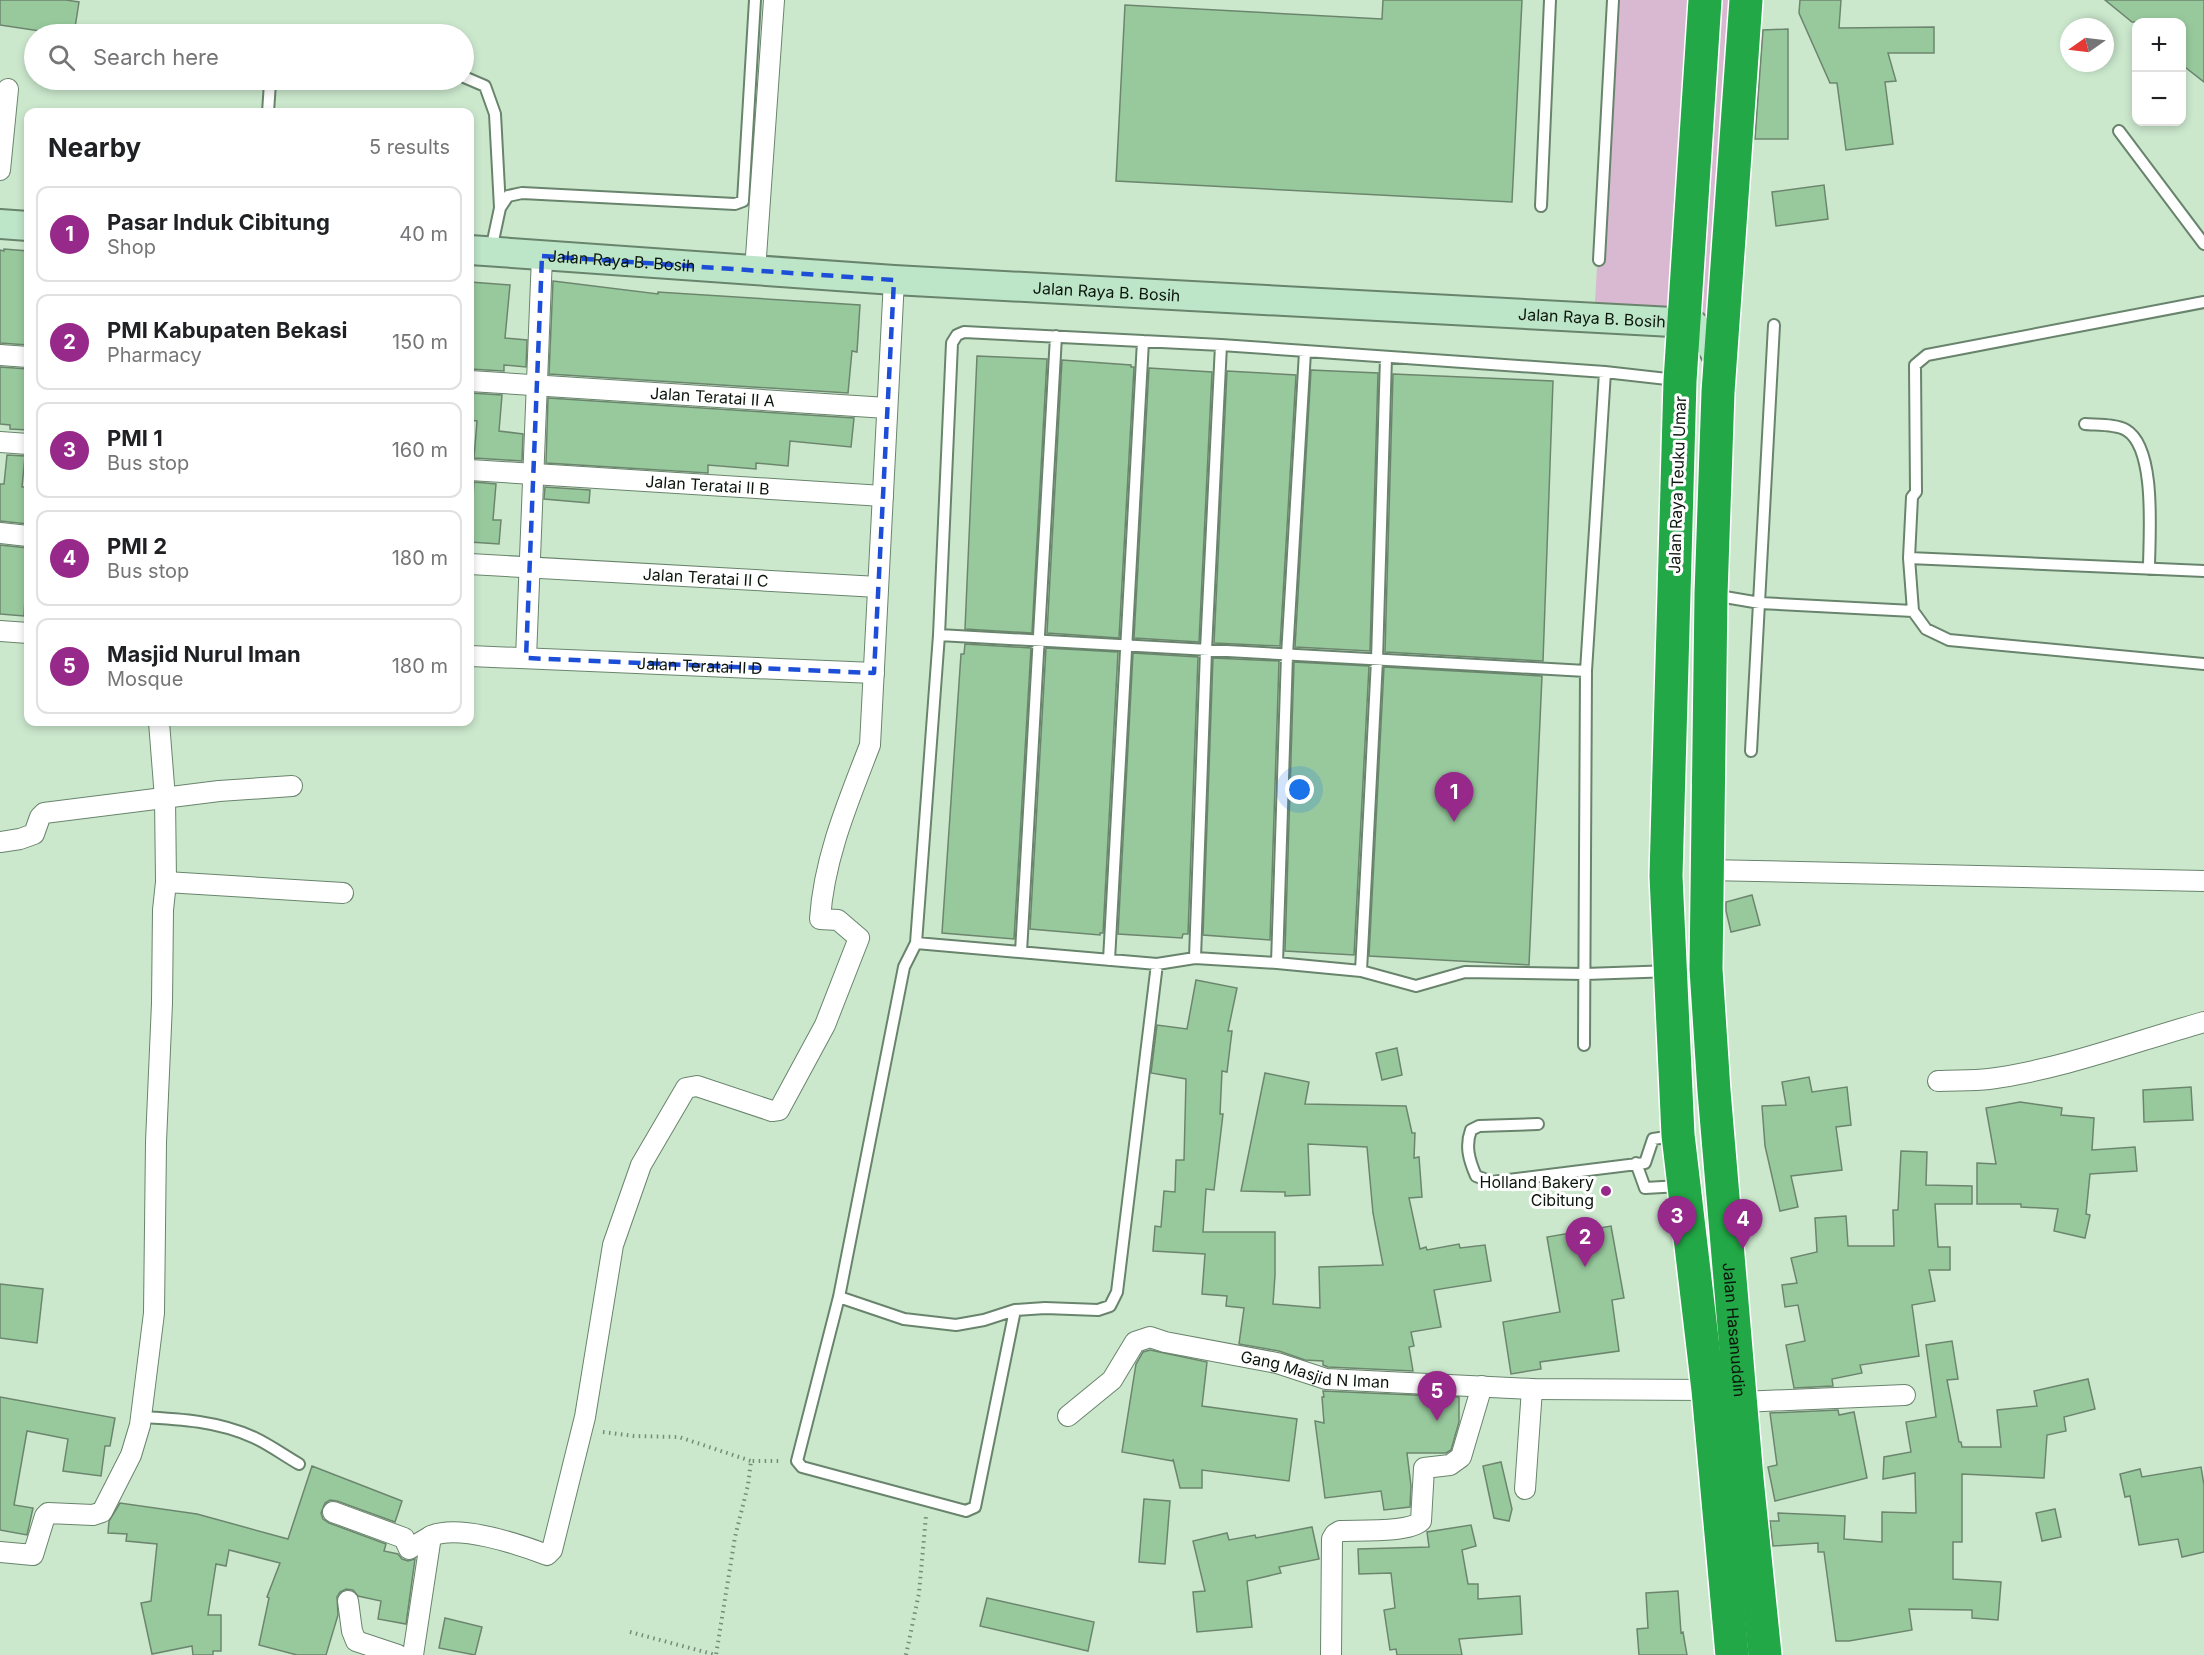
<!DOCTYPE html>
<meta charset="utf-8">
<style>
:root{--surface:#fff;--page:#f2f2f2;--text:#202124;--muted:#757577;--line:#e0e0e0;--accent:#96298a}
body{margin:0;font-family:Inter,sans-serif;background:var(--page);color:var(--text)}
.controls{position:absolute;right:18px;top:18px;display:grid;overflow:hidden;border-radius:12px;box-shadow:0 3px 9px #0003}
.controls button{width:54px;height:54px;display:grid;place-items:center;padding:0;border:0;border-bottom:2px solid var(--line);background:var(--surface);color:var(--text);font:30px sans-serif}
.compass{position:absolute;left:2060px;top:18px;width:54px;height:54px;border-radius:50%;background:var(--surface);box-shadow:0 3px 9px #0003;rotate:256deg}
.you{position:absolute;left:1300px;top:790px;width:21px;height:21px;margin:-15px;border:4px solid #fff;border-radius:50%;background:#1a73e8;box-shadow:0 0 0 9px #1a73e833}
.badge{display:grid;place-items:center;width:39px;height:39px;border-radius:50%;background:var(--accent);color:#fff;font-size:20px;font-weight:700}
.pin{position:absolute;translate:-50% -50px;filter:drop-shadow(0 2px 3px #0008)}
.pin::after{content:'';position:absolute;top:32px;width:21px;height:18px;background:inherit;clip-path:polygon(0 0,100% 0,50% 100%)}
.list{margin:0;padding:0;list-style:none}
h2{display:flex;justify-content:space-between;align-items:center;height:78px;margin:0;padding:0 24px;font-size:26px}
h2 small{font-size:20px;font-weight:400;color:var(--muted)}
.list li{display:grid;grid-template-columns:39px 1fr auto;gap:18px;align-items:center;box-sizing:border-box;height:96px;margin:0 12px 12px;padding:0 12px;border:2px solid var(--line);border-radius:12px}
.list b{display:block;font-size:22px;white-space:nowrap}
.list p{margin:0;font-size:20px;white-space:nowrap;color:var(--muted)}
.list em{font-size:20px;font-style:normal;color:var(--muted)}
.icon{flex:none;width:33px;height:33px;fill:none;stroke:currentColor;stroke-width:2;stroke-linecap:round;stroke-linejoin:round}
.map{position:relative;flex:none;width:2204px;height:1655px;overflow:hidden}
.search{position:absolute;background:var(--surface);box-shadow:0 3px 9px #0003;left:24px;top:24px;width:450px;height:66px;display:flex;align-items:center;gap:15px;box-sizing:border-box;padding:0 21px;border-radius:33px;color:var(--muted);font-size:22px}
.panel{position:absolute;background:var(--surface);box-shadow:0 3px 9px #0003;left:24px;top:108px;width:450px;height:618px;border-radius:12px}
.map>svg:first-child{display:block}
</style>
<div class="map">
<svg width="2204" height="1655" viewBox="0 0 2204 1655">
<rect width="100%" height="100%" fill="#cbe8cd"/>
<path fill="#d9b9d2" d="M 1613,0 L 1746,0 L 1713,346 L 1594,318 Z"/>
<path fill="#98c99d" stroke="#6c866e" stroke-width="1.5" d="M 0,0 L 66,0 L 79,2 L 74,34 L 60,34 L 0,25 Z
M 1383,0 L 1522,0 L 1512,202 L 1116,181 L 1125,5 L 1382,19 Z
M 1800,0 L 1841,0 L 1839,28 L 1934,27 L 1934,53 L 1888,53 L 1896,81 L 1885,82 L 1893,144 L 1846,150 L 1837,83 L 1830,83 L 1799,13 Z
M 2105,0 L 2204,0 L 2204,82 L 2181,64 L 2181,22 L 2132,22 Z
M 1788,29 L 1788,139 L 1755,139 L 1763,30 Z
M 1824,185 L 1828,219 L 1776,226 L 1772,192 Z
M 4,249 L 28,251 L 28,345 L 0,343 L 0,250 L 4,251 Z
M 553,281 L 658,294 L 658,292 L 860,305 L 857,352 L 852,351 L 848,393 L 549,374 Z
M 470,282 L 510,285 L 505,338 L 527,340 L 526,367 L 504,365 L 504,371 L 470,369 Z
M 977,356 L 1047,359 L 1032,633 L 965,629 Z
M 1062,360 L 1131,365 L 1131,367 L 1134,367 L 1119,638 L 1047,633 Z
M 0,367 L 28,369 L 28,430 L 10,429 L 10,425 L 0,424 Z
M 1149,368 L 1212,372 L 1199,642 L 1134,638 Z
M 1311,370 L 1378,373 L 1370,651 L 1295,647 Z
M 1227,371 L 1296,375 L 1280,646 L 1214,643 Z
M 1393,374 L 1553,381 L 1543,661 L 1385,652 Z
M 470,393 L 502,395 L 499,431 L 523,434 L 522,461 L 474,458 L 477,421 L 470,420 Z
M 548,398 L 854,418 L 851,447 L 790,441 L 788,466 L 756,463 L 756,469 L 708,465 L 708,473 L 546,463 Z
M 7,455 L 25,456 L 22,487 L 28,487 L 28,524 L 0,521 L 0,484 L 4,484 Z
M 474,482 L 496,484 L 493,520 L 501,520 L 499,544 L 470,542 L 470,511 L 472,512 Z
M 545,487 L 590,490 L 589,503 L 544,499 Z
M 0,545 L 28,548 L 24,616 L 0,614 Z
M 965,644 L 1031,648 L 1014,939 L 942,933 L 961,654 L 964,654 Z
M 1046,648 L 1118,652 L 1103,933 L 1100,933 L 1100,935 L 1030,929 Z
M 1133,653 L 1198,657 L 1188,934 L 1183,934 L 1182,938 L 1118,934 Z
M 1213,658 L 1279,661 L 1270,940 L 1203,935 Z
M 1294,662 L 1369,666 L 1354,955 L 1285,951 Z
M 1384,667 L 1542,676 L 1529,965 L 1369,956 Z
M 1752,895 L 1760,925 L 1731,932 L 1726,911 L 1726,902 Z
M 1196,980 L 1237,988 L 1228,1031 L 1232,1031 L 1227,1072 L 1222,1071 L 1220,1114 L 1223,1114 L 1214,1190 L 1206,1189 L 1203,1232 L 1275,1232 L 1275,1275 L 1273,1304 L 1320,1308 L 1319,1267 L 1383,1265 L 1373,1213 L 1367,1147 L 1308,1144 L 1310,1195 L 1285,1196 L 1285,1192 L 1241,1191 L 1265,1073 L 1309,1082 L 1305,1104 L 1406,1106 L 1412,1133 L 1415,1133 L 1414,1158 L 1419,1157 L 1422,1197 L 1409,1198 L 1420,1249 L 1426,1247 L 1427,1250 L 1459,1244 L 1460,1248 L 1485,1245 L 1491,1281 L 1434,1290 L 1441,1327 L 1411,1332 L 1414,1346 L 1409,1347 L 1413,1371 L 1328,1367 L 1323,1365 L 1323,1361 L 1305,1360 L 1279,1351 L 1239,1344 L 1244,1308 L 1226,1306 L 1227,1296 L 1202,1294 L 1205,1254 L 1153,1251 L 1155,1226 L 1161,1227 L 1164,1191 L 1175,1192 L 1176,1160 L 1184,1160 L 1186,1079 L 1151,1073 L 1157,1025 L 1187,1029 Z
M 1397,1048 L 1402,1075 L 1382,1080 L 1376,1053 Z
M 1809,1077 L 1812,1092 L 1847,1087 L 1851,1125 L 1836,1127 L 1842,1170 L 1791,1176 L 1798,1207 L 1780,1211 L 1765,1146 L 1762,1106 L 1786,1105 L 1782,1082 Z
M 2191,1087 L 2193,1120 L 2144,1122 L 2143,1090 Z
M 2020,1102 L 2062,1108 L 2061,1115 L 2094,1118 L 2092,1150 L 2135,1147 L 2137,1171 L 2090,1174 L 2086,1214 L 2090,1215 L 2085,1238 L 2054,1231 L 2058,1209 L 2021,1207 L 2021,1204 L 1977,1204 L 1977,1163 L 1996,1164 L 1986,1108 Z
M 1901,1151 L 1927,1152 L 1926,1185 L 1972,1186 L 1972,1204 L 1935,1204 L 1938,1247 L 1950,1247 L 1950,1270 L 1929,1270 L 1935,1301 L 1912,1305 L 1919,1356 L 1860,1365 L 1862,1373 L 1832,1379 L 1833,1386 L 1794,1388 L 1786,1345 L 1805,1341 L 1798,1305 L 1785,1307 L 1782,1285 L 1797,1283 L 1791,1258 L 1817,1252 L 1815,1218 L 1846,1216 L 1848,1246 L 1894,1246 L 1893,1210 L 1898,1210 Z
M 1611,1226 L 1624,1298 L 1612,1300 L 1619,1351 L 1540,1362 L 1541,1369 L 1511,1374 L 1503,1322 L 1560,1312 L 1547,1237 Z
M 0,1284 L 43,1289 L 37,1343 L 0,1338 Z
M 1952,1341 L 1958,1379 L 1947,1380 L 1959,1442 L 1961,1442 L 1962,1447 L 2001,1447 L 1997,1410 L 2037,1406 L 2034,1391 L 2088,1379 L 2095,1409 L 2064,1417 L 2066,1431 L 2047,1435 L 2044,1478 L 1962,1474 L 1962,1542 L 1953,1542 L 1953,1579 L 2001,1582 L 1998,1620 L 1972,1618 L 1972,1610 L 1909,1609 L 1912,1630 L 1849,1641 L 1836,1641 L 1824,1552 L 1818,1552 L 1818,1543 L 1773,1546 L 1770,1521 L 1779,1521 L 1778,1513 L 1845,1516 L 1844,1539 L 1882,1542 L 1882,1512 L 1916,1513 L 1915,1473 L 1883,1479 L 1884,1457 L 1911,1452 L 1906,1422 L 1936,1417 L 1926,1345 Z
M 1150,1350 L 1207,1362 L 1202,1406 L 1297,1419 L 1289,1481 L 1202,1470 L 1202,1488 L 1180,1488 L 1173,1459 L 1173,1461 L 1122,1452 L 1136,1364 L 1143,1352 Z
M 1323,1391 L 1459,1397 L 1459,1422 L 1451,1450 L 1446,1453 L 1407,1453 L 1411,1486 L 1410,1507 L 1384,1510 L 1381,1491 L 1325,1498 L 1315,1421 L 1324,1423 L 1322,1397 L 1324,1397 Z
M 0,1397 L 115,1418 L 110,1446 L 105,1446 L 101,1476 L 63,1471 L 68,1439 L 27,1431 L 14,1505 L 33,1508 L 27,1535 L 0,1530 Z
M 1838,1410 L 1839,1415 L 1854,1412 L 1867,1478 L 1775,1501 L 1768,1467 L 1777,1465 L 1770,1413 Z
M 1501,1462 L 1512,1509 L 1509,1521 L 1494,1518 L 1483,1466 Z
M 312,1466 L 402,1501 L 395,1522 L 337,1501 L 330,1500 L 325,1503 L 321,1513 L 323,1519 L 329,1523 L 386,1544 L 384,1551 L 398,1554 L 402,1559 L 408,1561 L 415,1559 L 406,1624 L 378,1619 L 381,1601 L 358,1596 L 353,1590 L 346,1589 L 340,1592 L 337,1597 L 338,1615 L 326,1655 L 297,1655 L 259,1645 L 269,1598 L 267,1597 L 280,1563 L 229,1550 L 226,1566 L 216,1564 L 208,1615 L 221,1615 L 221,1651 L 213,1651 L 213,1655 L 193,1655 L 192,1646 L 152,1654 L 141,1603 L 151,1601 L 157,1544 L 126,1541 L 127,1534 L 108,1533 L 109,1521 L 120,1503 L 197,1514 L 288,1539 Z
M 2201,1467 L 2204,1485 L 2204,1552 L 2182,1557 L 2178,1539 L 2139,1545 L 2130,1496 L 2125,1497 L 2120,1474 L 2140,1469 L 2142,1477 Z
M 1144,1499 L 1170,1501 L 1165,1564 L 1139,1562 Z
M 2055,1509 L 2061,1537 L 2042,1541 L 2036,1513 Z
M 1471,1525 L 1476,1546 L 1462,1550 L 1468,1584 L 1478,1584 L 1478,1599 L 1520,1596 L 1522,1634 L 1459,1639 L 1462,1655 L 1397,1655 L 1396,1649 L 1390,1650 L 1384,1610 L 1395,1608 L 1391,1573 L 1359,1574 L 1358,1549 L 1429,1547 L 1427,1532 Z
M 1312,1527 L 1319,1559 L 1279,1567 L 1281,1573 L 1247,1581 L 1252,1627 L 1197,1632 L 1193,1592 L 1205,1591 L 1193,1541 L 1227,1533 L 1229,1540 L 1255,1535 L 1256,1538 Z
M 1678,1591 L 1681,1633 L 1683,1632 L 1687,1655 L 1639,1655 L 1637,1629 L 1648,1628 L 1646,1593 Z
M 987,1598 L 1094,1622 L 1088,1651 L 980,1626 Z
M 445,1618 L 482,1627 L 475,1655 L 439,1648 Z"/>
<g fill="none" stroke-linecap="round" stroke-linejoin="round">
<defs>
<path id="lane" d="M 464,77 L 485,86 L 495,114 L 500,208
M 268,112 L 270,83 L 274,80
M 2119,131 L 2204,244
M 1541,206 L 1550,0
M 491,250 L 500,208 L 508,196 L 522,193 L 735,204 L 743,201 L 755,0
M 1599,260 L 1613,0
M 2204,302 L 1927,355 L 1915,365 L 1916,492 L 1912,497 L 1909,558 L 1913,611 L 1926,629 L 1949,640 L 2204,664
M 1605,372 L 1676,380
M 2085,424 C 2097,425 2116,424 2126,430 C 2157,448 2149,537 2149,569
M 1909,558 L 2204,571
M 1713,595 L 1760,603 L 1913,611
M 939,635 L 1586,671
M 1751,751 L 1774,325
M 916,943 L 1157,964 L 1195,958 L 1277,963 L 1361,971 L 1416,986 L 1465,972 L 1585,974 L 1702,970
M 1021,952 L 1056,336
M 1195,958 L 1206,650 L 1221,345
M 1109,960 L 1143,341
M 1277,963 L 1287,655 L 1305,352
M 1361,971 L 1377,660 L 1386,357
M 1538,1124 L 1479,1126 L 1471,1130 C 1465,1146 1469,1160 1476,1176 L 1492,1182 L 1645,1163 L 1653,1139 L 1673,1136
M 1636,1163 L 1645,1188 L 1680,1186
M 839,1297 L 904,1319 L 956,1325 L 984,1320 L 1015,1310 L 1045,1308 L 1098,1310 L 1110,1306 L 1117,1292 L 1157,964
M 1015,1310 L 975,1507 L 966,1511 L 802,1467 L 797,1461 L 839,1297 L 904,967 L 916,943 L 939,635 L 952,343 L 957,335 L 964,332 L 1221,345 L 1605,372 L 1586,671 L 1584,1045
M 141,1417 C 180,1419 219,1421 255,1438 C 270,1445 285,1456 299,1464"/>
<g id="street">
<path d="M 0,170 L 8,89"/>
<path d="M 755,271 L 774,0"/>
<path d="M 0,355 L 28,357"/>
<path id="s1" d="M 470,381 L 887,408"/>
<path d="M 0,442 L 28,444"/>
<path id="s2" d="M 470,470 L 883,496"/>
<path d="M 0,533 L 28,536"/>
<path id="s3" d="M 470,564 L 878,587"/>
<path d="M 0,631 L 28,633"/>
<path id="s4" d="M 470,656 L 874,673"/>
<path d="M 526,658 L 542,256"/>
<path d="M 0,842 L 20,839 L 34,834 L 40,817 L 44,813 L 219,791 L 292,786"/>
<path d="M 1707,870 L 2204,881"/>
<path d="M 166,882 L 343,893"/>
<path d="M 1938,1081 C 1955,1080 1972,1081 1989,1079 C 2063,1069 2133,1042 2204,1022"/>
<path d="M 1741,1402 L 1905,1395"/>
<path id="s5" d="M 1068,1416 L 1112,1380 L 1135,1342 L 1150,1337 L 1165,1342 L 1277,1363 L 1326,1379 L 1532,1389 L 1708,1390"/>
<path d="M 1525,1489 L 1532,1389"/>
<path d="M 333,1512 L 404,1538 L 409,1549 L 431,1536"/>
<path d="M 0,1552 L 33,1555 L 45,1516 L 48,1513 L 93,1515 L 102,1512 L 131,1455 L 140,1425 L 154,1313 L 156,1142 L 162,1003 L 163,910 L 166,882 L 165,798 L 159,722"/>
<path d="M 348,1601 L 352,1631 L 356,1641 L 398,1655"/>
<path d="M 413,1655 L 431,1536 C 459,1524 518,1544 547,1555 L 552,1550 L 585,1417 L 613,1245 L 641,1165 L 686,1088 L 697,1086 L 772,1111 L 779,1110 L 825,1025 L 859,938 L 838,920 L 820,919 C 824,858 848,802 870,745 L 894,280"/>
<path d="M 1331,1655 L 1332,1539 L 1335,1534 L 1340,1531 C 1358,1530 1409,1533 1421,1521 L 1424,1468 L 1450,1465 L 1461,1457 L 1482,1386"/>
</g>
<g id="secondary">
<path d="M 0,224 L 28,226"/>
<path id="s6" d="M 470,250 L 894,280 L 1691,323 C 1706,334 1713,348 1721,364"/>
</g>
<g id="highway">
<path d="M 1705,0 L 1680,381 L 1666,876 L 1678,1135 L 1708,1390 L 1732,1655"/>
<path id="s7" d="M 1746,0 L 1718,392 L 1711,594 L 1706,969 L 1714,1091 L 1747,1479 L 1765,1655"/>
</g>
</defs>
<use href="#lane" stroke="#69846c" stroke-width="14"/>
<use href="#street" stroke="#69846c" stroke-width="22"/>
<use href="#secondary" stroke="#69846c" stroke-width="32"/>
<use href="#highway" stroke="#fff" stroke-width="36"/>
<path stroke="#768b78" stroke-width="4" stroke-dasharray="1.5 4.5" stroke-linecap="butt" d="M 603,1432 L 634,1436 L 679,1437 L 751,1461
M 630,1632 L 716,1655 L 735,1537 L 748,1485 L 751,1461 L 781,1461
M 906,1655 L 919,1593 L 926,1516"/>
<use href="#lane" stroke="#fff" stroke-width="10"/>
<use href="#street" stroke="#fff" stroke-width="20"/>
<use href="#secondary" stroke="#bde5c8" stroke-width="28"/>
<use href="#highway" stroke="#22a846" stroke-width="33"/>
</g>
<path fill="none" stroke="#1d4ed8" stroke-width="4.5" stroke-dasharray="12 8" stroke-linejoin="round" d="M 542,256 L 894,280 L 874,673 L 526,658 Z"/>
<circle fill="#96298a" stroke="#fff" stroke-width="2" cx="1606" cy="1191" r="6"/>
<g text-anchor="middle" stroke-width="6" stroke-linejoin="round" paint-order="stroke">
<g font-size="16" fill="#0c160d" stroke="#fff">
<text dy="6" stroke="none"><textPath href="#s6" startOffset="152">Jalan Raya B. Bosih</textPath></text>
<text dy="6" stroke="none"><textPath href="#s6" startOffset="638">Jalan Raya B. Bosih</textPath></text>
<text dy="6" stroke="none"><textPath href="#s6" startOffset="1124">Jalan Raya B. Bosih</textPath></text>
<text dy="6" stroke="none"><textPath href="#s1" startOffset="243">Jalan Teratai II A</textPath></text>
<text dy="6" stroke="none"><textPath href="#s2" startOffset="238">Jalan Teratai II B</textPath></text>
<text transform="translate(1677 485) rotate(-88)" y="6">Jalan Raya Teuku Umar</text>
<text dy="6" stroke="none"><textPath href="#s3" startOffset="236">Jalan Teratai II C</textPath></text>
<text dy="6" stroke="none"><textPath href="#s4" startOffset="230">Jalan Teratai II D</textPath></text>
<text dy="6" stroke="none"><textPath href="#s7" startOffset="1332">Jalan Hasanuddin</textPath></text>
<text dy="6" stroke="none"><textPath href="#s5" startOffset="286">Gang Masjid N Iman</textPath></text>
</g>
<g font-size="16" fill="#0c160d" stroke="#fff" text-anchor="end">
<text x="1594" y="1188">Holland Bakery<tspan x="1594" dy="18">Cibitung</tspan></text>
</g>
</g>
</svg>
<div class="controls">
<button>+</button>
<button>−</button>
</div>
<svg class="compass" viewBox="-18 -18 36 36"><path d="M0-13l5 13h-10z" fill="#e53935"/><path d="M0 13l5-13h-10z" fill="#757577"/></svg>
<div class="you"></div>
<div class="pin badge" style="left:1454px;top:822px">1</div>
<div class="pin badge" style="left:1585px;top:1267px">2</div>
<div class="pin badge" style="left:1677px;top:1246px">3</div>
<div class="pin badge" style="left:1743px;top:1249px">4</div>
<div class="pin badge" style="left:1437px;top:1421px">5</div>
<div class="search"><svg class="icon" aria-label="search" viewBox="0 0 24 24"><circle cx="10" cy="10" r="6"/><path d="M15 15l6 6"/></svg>Search here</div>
<section class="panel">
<h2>Nearby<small>5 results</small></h2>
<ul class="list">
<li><span class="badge">1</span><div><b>Pasar Induk Cibitung</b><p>Shop</p></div><em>40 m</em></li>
<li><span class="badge">2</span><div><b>PMI Kabupaten Bekasi</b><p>Pharmacy</p></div><em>150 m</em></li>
<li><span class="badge">3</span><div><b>PMI 1</b><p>Bus stop</p></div><em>160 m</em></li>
<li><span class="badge">4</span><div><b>PMI 2</b><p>Bus stop</p></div><em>180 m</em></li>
<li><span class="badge">5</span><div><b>Masjid Nurul Iman</b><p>Mosque</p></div><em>180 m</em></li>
</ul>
</section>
</div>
